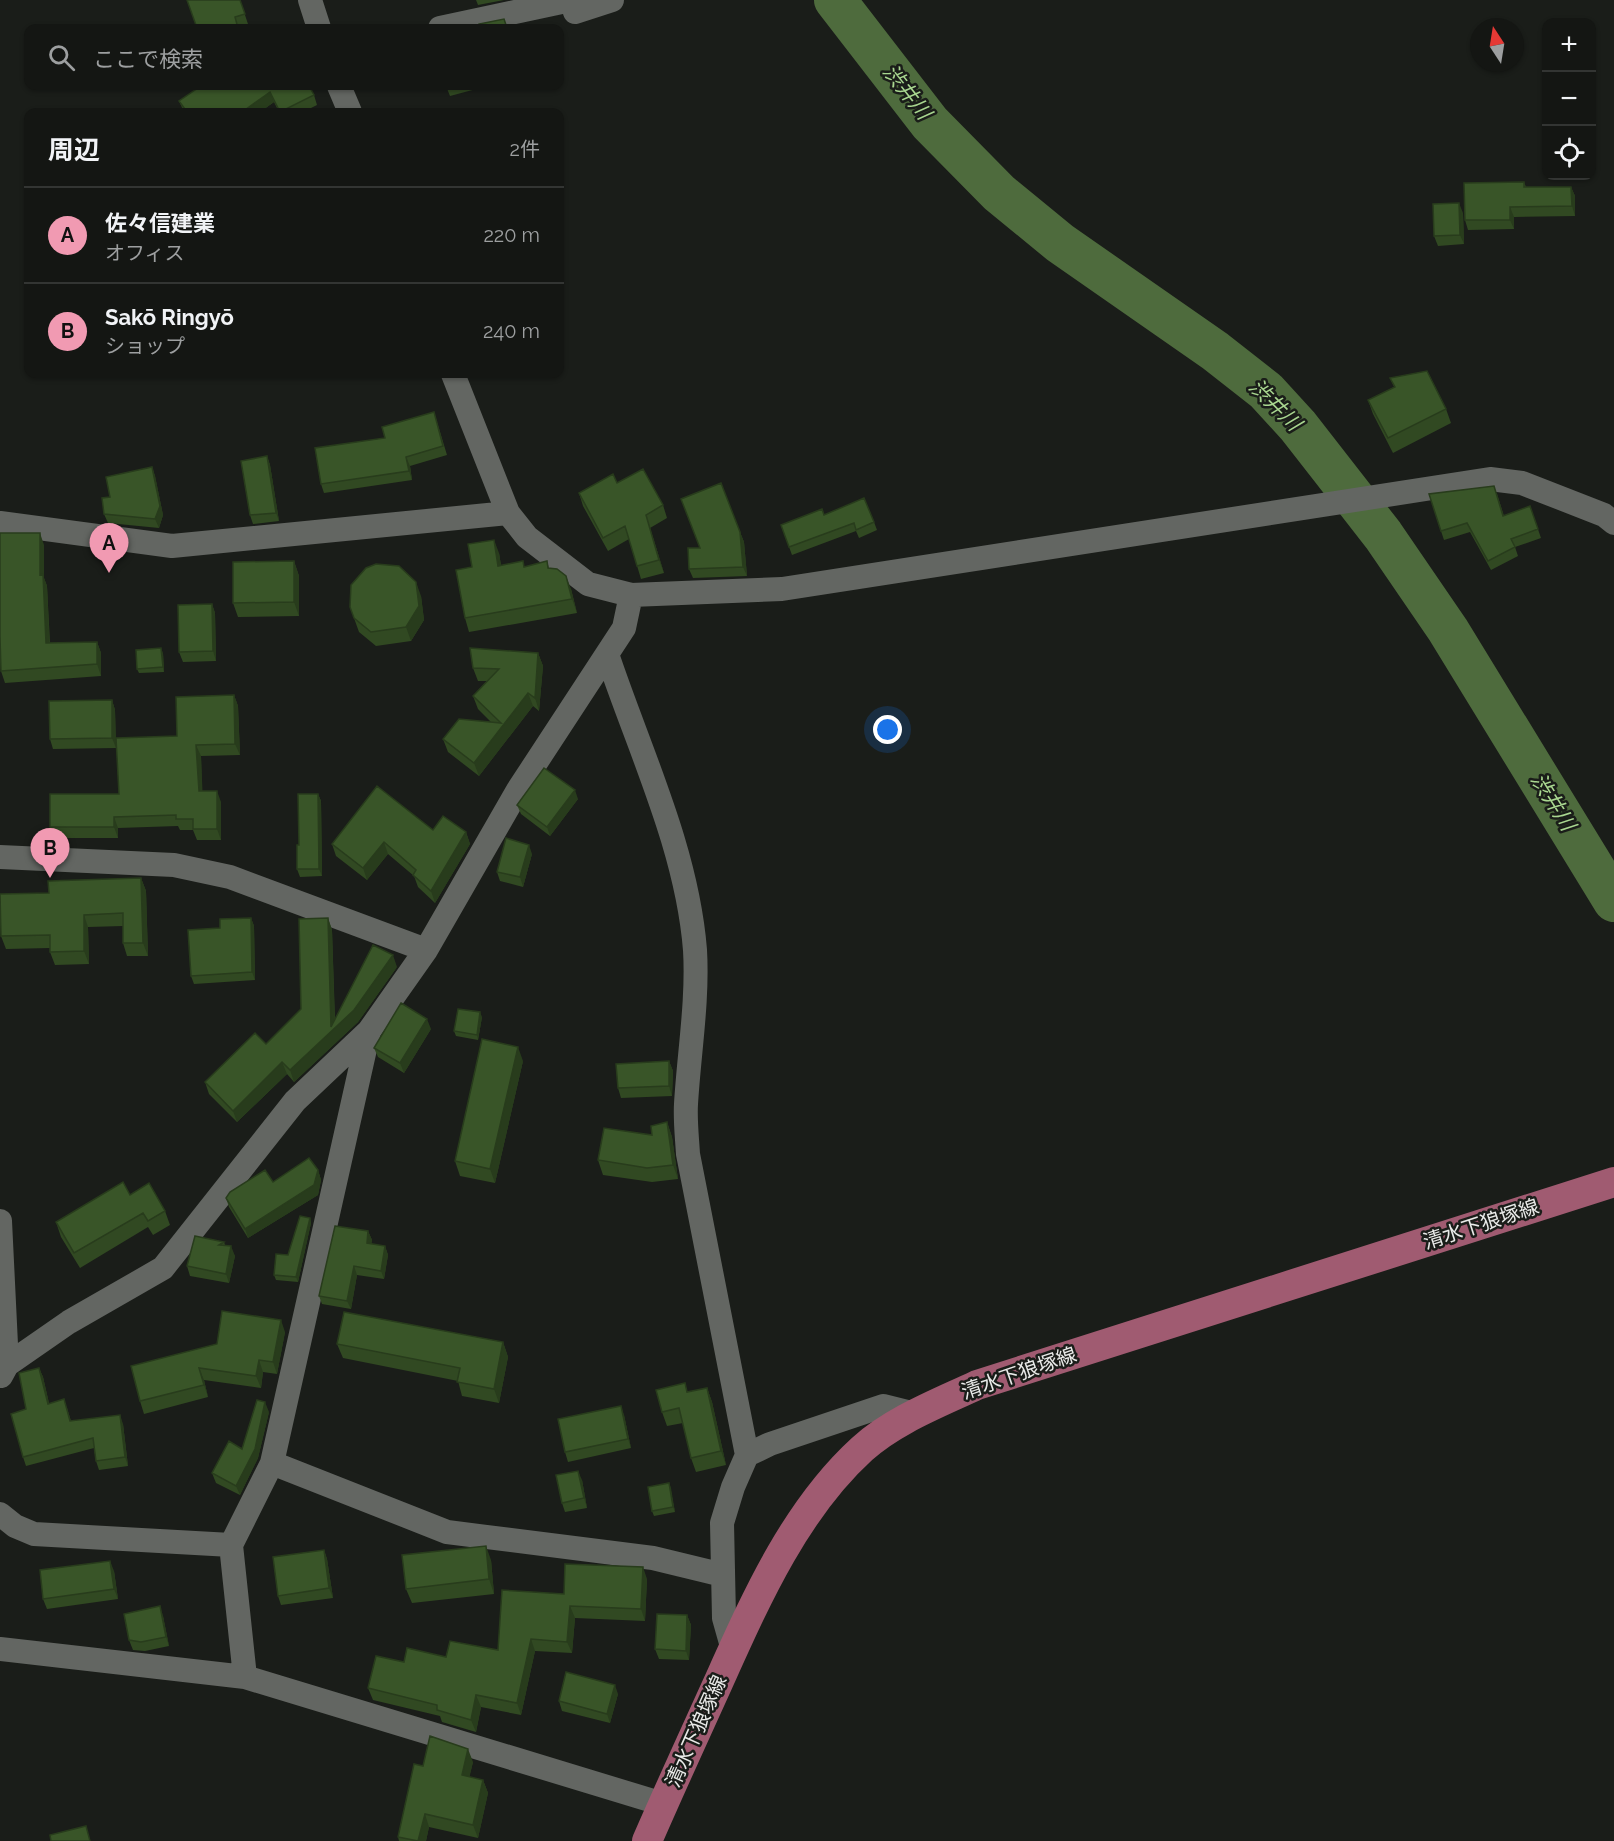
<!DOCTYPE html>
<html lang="ja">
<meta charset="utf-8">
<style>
:root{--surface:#141613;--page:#212321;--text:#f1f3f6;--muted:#9d9fa0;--line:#333533;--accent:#f19ab2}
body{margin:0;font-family:Raleway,"Noto Sans JP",sans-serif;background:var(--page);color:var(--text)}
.controls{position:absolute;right:18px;top:18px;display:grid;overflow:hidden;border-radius:12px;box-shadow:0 2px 4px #0004}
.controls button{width:54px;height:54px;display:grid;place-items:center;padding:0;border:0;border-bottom:2px solid var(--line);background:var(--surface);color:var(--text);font:30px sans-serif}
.compass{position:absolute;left:1470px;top:18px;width:54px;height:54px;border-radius:50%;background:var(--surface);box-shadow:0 2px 4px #0004;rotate:348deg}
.you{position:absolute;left:888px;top:730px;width:21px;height:21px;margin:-15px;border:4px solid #fff;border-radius:50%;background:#1a73e8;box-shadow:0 0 0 9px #1a73e833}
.badge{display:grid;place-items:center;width:39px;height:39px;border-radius:50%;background:var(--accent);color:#111;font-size:20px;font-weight:700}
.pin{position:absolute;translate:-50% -50px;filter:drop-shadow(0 2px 3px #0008)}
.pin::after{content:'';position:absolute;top:32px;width:21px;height:18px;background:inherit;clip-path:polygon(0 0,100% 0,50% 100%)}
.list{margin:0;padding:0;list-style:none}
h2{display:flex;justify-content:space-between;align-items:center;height:78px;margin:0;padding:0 24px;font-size:26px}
h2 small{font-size:20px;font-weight:400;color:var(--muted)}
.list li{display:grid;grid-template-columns:39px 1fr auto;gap:18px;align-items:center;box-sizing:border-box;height:96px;padding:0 24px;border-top:2px solid var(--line)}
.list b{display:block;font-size:22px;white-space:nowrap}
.list p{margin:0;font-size:20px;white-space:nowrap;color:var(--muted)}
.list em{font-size:20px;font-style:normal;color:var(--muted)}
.icon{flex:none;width:33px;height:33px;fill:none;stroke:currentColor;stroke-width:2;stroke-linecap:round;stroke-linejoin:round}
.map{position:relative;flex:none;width:1614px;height:1841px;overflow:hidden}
.search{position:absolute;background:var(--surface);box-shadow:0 2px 4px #0004;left:24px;top:24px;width:540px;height:66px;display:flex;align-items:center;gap:15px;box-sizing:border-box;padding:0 21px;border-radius:12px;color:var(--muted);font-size:22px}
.panel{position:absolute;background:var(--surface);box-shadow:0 2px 4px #0004;left:24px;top:108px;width:540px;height:270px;border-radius:12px}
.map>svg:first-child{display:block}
</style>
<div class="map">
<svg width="1614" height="1841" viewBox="0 0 1614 1841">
<rect width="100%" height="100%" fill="#1a1d19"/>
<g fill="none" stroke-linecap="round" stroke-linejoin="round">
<path stroke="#4e6b3d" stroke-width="42" d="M 835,0 L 930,123 L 999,193 L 1060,243 L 1215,351 L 1266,391 L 1298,426 L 1383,535 L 1448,630 L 1614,901"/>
<path stroke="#636662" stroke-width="24" d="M 310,0 L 319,28
M 440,28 L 571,0 L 575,12 L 612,0
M 339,86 L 350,112
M 453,374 L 508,513 L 527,537 L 588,584 L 631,595 L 782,589 L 1490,479 L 1522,483 L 1604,515 L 1614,523
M 0,523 L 172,546 L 508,513
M 607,654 C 639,750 687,848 695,950 C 698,1001 689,1053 686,1104 C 685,1120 687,1137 688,1154 L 747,1455 L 770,1444 L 883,1406 L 915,1414
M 0,857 L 174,865 L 230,877 L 426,950
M 0,1221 L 7,1365 L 1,1376
M 7,1365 L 69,1322 L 163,1268 L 295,1101 L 369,1031 L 426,950 L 518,790 L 624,628 L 631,595
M 272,1463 L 369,1031
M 0,1514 L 15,1526 L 34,1534 L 231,1545 L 272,1463 L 447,1532 L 653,1558 L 723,1575
M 231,1545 L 245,1677
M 0,1649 L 245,1677 L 663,1804
M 733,1650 L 724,1618 L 722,1523 L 733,1487 L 747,1455"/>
<path stroke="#a05b71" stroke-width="30" d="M 647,1841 C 670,1788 694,1736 718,1683 C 755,1601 794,1511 862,1449 C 894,1420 939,1403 977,1385 L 1614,1182"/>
</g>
<path fill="#314922" d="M 240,0 L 248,24 L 238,27 L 239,28 L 197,28 Z
M 476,0 L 504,0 L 478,5 Z
M 201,86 L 314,95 L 317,105 L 303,112 L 279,112 L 274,102 L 260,112 L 184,112 L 179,101 Z
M 446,86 L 479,86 L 480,88 L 450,96 Z
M 1524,182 L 1526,187 L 1571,187 L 1575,196 L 1575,216 L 1514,217 L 1514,229 L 1468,230 L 1465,220 Z
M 1463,213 L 1464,244 L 1438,246 L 1434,236 Z
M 1390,378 L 1446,409 L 1451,423 L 1393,453 L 1373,414 L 1368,400 L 1394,387 Z
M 434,412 L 447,455 L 410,466 L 412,480 L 324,493 L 321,484 L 385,438 Z
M 267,456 L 270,465 L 279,521 L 253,524 L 250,515 Z
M 152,467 L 155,476 L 163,515 L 159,528 L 108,523 L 104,514 L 110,497 Z
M 617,483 L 663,505 L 667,518 L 650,528 L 664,573 L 641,579 L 629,539 L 608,551 L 583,506 L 579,493 Z
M 1497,494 L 1504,516 L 1530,506 L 1541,538 L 1515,547 L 1518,556 L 1491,570 L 1470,532 L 1444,540 L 1441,531 Z
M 824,515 L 874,522 L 877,530 L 859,538 L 856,531 L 792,555 L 781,525 Z
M 740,532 L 744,542 L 747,576 L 693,578 L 689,569 L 699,548 Z
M 0,533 L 44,545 L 44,578 L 47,586 L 50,643 L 97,642 L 101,653 L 101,676 L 5,683 L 1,671 L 0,648 Z
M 499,553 L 501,565 L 525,567 L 547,561 L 549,568 L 571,589 L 577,613 L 469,632 L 465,618 L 472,567 Z
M 294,561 L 299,576 L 299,616 L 238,617 L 233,603 Z
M 421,596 L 424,620 L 411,641 L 376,646 L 359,632 L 350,607 Z
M 212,604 L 215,613 L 216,661 L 183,662 L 179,652 Z
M 163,653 L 164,672 L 139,673 L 137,669 Z
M 538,653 L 543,666 L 539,711 L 533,706 L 479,776 L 448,752 L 443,739 L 491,722 L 478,709 L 473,696 L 487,681 L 478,681 L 473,668 Z
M 234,695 L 238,706 L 240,755 L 201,756 L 202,791 L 221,802 L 221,840 L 197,840 L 193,830 L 180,830 L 178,826 L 118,828 L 118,838 L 54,838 L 50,827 L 119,794 L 177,736 Z
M 112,700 L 115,710 L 116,748 L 53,749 L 50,739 Z
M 318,794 L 321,801 L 322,876 L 300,877 L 297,869 L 299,845 Z
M 578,799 L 550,836 L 521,814 L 517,805 Z
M 433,830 L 466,832 L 470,844 L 435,903 L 418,887 L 414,876 L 388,854 L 367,880 L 336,856 L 332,844 Z
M 532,854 L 523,887 L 500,881 L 497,872 Z
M 141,878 L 146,891 L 148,956 L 127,956 L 123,943 L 123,926 L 88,927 L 89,964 L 55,965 L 50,952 L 50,948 L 6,949 L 1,936 L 49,893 Z
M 251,918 L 254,926 L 255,980 L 194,984 L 191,976 L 220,928 Z
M 328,918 L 332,930 L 335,1019 L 397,967 L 358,1022 L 294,1082 L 287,1074 L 237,1122 L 209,1094 L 205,1082 L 266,1044 L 301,1009 Z
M 482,1017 L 478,1040 L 456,1036 L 454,1031 Z
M 431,1029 L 404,1073 L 378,1057 L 374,1048 Z
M 523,1061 L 495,1183 L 460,1176 L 455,1161 Z
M 669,1061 L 673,1071 L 672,1096 L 621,1098 L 618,1088 Z
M 667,1122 L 672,1137 L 678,1179 L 652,1182 L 603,1175 L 598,1160 L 652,1135 Z
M 318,1170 L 321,1180 L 318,1195 L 248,1238 L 229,1207 L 226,1198 L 273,1182 Z
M 130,1195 L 165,1211 L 170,1225 L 153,1235 L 148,1227 L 80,1268 L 61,1237 L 56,1222 Z
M 310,1218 L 311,1223 L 298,1282 L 276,1280 L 274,1275 L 288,1255 Z
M 368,1231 L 372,1240 L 371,1244 L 385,1246 L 388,1255 L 384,1279 L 357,1275 L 351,1309 L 322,1304 L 319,1296 Z
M 224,1242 L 225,1245 L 235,1256 L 229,1283 L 190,1276 L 187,1266 Z
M 285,1332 L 277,1374 L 263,1372 L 261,1388 L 204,1380 L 208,1397 L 144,1414 L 140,1401 L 131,1366 Z
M 503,1342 L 508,1357 L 499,1403 L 462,1396 L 458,1381 L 343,1358 L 337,1344 Z
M 39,1368 L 43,1377 L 49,1403 L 67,1408 L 71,1421 L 123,1424 L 128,1466 L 99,1470 L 96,1461 L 94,1448 L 26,1466 L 23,1457 L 26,1409 Z
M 707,1388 L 712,1402 L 726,1465 L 696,1472 L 691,1458 L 683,1423 L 667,1426 L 662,1412 L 689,1392 Z
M 269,1412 L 258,1458 L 240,1495 L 216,1483 L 212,1473 L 242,1449 Z
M 624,1415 L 631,1448 L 568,1462 L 565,1452 Z
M 582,1480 L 587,1508 L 565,1512 L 562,1503 Z
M 669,1483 L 675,1512 L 654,1516 L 652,1511 Z
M 324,1550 L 327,1559 L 333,1598 L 281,1605 L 278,1596 Z
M 491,1560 L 494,1594 L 412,1603 L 406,1589 Z
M 114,1571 L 118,1599 L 47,1609 L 43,1599 Z
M 647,1579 L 645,1621 L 575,1618 L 572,1653 L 535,1651 L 521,1715 L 481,1707 L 476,1732 L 442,1722 L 440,1716 L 373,1700 L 368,1688 L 404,1662 L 498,1650 L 564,1594 Z
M 687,1615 L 691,1625 L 689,1660 L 659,1659 L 655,1649 Z
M 163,1616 L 169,1646 L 145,1651 L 133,1650 L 129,1640 Z
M 618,1694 L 610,1723 L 562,1711 L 559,1701 Z
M 473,1762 L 469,1777 L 483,1780 L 488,1793 L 478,1838 L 429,1827 L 426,1841 L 399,1841 L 398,1837 L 423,1766 Z"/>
<path fill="#283c1c" d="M 270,92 L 274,102 L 260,112 L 242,112 Z
M 1571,187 L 1575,196 L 1575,216 L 1572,206 Z
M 1459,203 L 1463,213 L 1464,244 L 1460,235 Z
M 1510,207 L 1514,217 L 1514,229 L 1510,220 Z
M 267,456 L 270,465 L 279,521 L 276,513 Z
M 406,457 L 410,466 L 412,480 L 409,471 Z
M 152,467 L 155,476 L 163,515 L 159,528 L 155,519 Z
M 646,515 L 650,528 L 664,573 L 659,560 Z
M 740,532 L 744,542 L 747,576 L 743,567 Z
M 40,533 L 44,545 L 44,578 L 47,586 L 50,654 L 46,643 L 40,575 Z
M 494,540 L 499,553 L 503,579 L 498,566 Z
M 294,561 L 299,576 L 299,616 L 294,602 Z
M 566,576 L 571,589 L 577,613 L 572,599 Z
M 416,582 L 421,596 L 424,620 L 411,641 L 406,627 Z
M 212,604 L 215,613 L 216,661 L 213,651 Z
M 97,642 L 101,653 L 101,676 L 97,664 Z
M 161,648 L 163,653 L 164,672 L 163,667 Z
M 538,653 L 543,666 L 539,711 L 535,698 Z
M 528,693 L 533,706 L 479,776 L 474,763 Z
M 234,695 L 238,706 L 240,755 L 235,744 Z
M 112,700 L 115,710 L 116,748 L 112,738 Z
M 196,745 L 201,756 L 203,803 L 199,791 Z
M 575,790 L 578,799 L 550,836 L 547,827 Z
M 217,791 L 221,802 L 221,840 L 217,829 Z
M 318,794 L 321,801 L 322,876 L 319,869 Z
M 114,817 L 118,828 L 118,838 L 114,827 Z
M 466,832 L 470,844 L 435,903 L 431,891 Z
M 384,842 L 388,854 L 367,880 L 363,868 Z
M 529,845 L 532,854 L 523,887 L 520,877 Z
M 141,878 L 146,891 L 148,956 L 143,943 Z
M 84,915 L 88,927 L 89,964 L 84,951 Z
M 251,918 L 254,926 L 255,980 L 252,972 Z
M 328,918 L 332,930 L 335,1028 L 393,955 L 397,967 L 358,1022 L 294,1082 L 290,1070 L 331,1027 Z
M 480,1012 L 482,1017 L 478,1040 L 477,1035 Z
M 427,1019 L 431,1029 L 404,1073 L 400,1063 Z
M 518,1047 L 523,1061 L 495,1183 L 490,1169 Z
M 669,1061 L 673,1071 L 672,1096 L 669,1086 Z
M 282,1062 L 287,1074 L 237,1122 L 233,1111 Z
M 667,1122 L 672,1137 L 678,1179 L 673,1165 Z
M 318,1170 L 321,1180 L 318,1195 L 248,1238 L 245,1229 Z
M 310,1218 L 311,1223 L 298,1282 L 296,1277 Z
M 368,1231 L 372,1240 L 370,1252 L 367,1243 Z
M 231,1246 L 235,1256 L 229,1283 L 226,1274 Z
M 385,1246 L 388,1255 L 384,1279 L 381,1271 Z
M 354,1266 L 357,1275 L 351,1309 L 347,1301 Z
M 281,1320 L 285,1332 L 277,1374 L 273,1362 Z
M 503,1342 L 508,1357 L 499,1403 L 494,1389 Z
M 259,1360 L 263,1372 L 261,1388 L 256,1376 Z
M 39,1368 L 43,1377 L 51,1413 L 48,1404 Z
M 199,1368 L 204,1380 L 208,1397 L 204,1385 Z
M 707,1388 L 712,1402 L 726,1465 L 721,1451 Z
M 265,1402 L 269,1412 L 258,1458 L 240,1495 L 236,1486 Z
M 621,1406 L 624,1415 L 631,1448 L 628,1439 Z
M 120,1415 L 123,1424 L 128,1466 L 125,1457 Z
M 578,1471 L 582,1480 L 587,1508 L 584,1498 Z
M 669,1483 L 671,1488 L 675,1512 L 673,1507 Z
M 486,1546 L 491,1560 L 494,1594 L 489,1579 Z
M 324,1550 L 327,1559 L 333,1598 L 329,1588 Z
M 110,1561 L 114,1571 L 118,1599 L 114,1589 Z
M 643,1567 L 647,1579 L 645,1621 L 641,1609 Z
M 160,1606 L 163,1616 L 169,1646 L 166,1637 Z
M 570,1606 L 575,1618 L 572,1653 L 567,1642 Z
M 687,1615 L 691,1625 L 689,1660 L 686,1651 Z
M 531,1639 L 535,1651 L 521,1715 L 517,1703 Z
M 615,1685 L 618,1694 L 610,1723 L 607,1714 Z
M 476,1695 L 481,1707 L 476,1732 L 471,1720 Z
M 468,1749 L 473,1762 L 467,1788 L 462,1775 Z
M 483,1780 L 488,1793 L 478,1838 L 473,1825 Z
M 425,1814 L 429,1827 L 426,1841 L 418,1841 Z"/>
<path fill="#395528" stroke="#283c1c" stroke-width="1.5" d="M 187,0 L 240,0 L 245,14 L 235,17 L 238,28 L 212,28 L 211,25 L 201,28 L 197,28 Z
M 504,19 L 507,28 L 480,28 L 479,24 Z
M 201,86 L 309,86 L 314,95 L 280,112 L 270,92 L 242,112 L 187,112 L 179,101 Z
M 1524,182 L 1524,187 L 1571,187 L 1572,206 L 1510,207 L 1510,220 L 1465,220 L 1464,183 Z
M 1459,203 L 1460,235 L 1434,236 L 1433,204 Z
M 1427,371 L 1446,409 L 1388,438 L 1368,400 L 1395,387 L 1390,378 Z
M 434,412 L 443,446 L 406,457 L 409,471 L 321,484 L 315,448 L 385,438 L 382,427 Z
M 267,456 L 276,513 L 250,515 L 241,461 Z
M 152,467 L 160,506 L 155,519 L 104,514 L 102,498 L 110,497 L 106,477 Z
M 643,469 L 663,505 L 646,515 L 659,560 L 637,566 L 625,526 L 603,538 L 579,493 L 613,474 L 617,483 Z
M 721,483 L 740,532 L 743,567 L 689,569 L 688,548 L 700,548 L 681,499 Z
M 1494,486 L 1503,516 L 1530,506 L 1538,529 L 1511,539 L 1515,547 L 1488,561 L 1467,523 L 1441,531 L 1429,494 Z
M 864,498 L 874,522 L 856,530 L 854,523 L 789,547 L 781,525 L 822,509 L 824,515 Z
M 0,533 L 40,533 L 40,575 L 43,574 L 46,643 L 97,642 L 97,664 L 1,671 L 0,637 Z
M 494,540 L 498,566 L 523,561 L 524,567 L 547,561 L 548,568 L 557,569 L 566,576 L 572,599 L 465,618 L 456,570 L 472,567 L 468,544 Z
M 294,561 L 294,602 L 233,603 L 233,562 Z
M 376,564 L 399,566 L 416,582 L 419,606 L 406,627 L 371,632 L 354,618 L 350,607 L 351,585 L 366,568 Z
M 212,604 L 213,651 L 179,652 L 178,605 Z
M 161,648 L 163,667 L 137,669 L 136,650 Z
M 470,648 L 538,653 L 535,698 L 528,693 L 474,763 L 443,739 L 459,719 L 501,723 L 473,696 L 499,669 L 473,668 Z
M 234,695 L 235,744 L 196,745 L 199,791 L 217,791 L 217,829 L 193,829 L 193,819 L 176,819 L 176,815 L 114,817 L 114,827 L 50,827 L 50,794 L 119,794 L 116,738 L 177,736 L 176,697 Z
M 112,700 L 112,738 L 50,739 L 49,701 Z
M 544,768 L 575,790 L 547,827 L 517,805 Z
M 377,786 L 433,830 L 443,816 L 466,832 L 431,891 L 413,875 L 416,870 L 384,842 L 363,868 L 332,844 Z
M 298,794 L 318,794 L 319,869 L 297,869 L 297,845 L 299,845 Z
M 506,838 L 529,845 L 520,877 L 497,872 Z
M 141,878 L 143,943 L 123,943 L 123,913 L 84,915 L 84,951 L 50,952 L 50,935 L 1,936 L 0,894 L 49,893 L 48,881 Z
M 251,918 L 252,972 L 191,976 L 188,930 L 220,928 L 220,919 Z
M 328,918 L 331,1027 L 373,945 L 393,955 L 354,1010 L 290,1070 L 282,1062 L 233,1111 L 205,1082 L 255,1033 L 266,1044 L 301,1009 L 299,919 Z
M 401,1003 L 427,1019 L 400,1063 L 374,1048 Z
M 458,1009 L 480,1012 L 477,1035 L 454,1031 Z
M 482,1039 L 518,1047 L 490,1169 L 455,1161 Z
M 669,1061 L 669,1086 L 618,1088 L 616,1064 Z
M 667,1122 L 673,1165 L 647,1168 L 598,1160 L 604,1128 L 652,1135 L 651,1126 Z
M 309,1158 L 318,1170 L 314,1185 L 245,1229 L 226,1198 L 230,1192 L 265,1170 L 273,1182 Z
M 123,1182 L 130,1195 L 149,1183 L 165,1211 L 148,1221 L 143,1213 L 74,1253 L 56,1222 Z
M 300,1216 L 310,1218 L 296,1277 L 274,1275 L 276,1254 L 288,1255 Z
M 335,1226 L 368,1231 L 367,1243 L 385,1246 L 381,1271 L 354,1266 L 347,1301 L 319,1296 Z
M 195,1236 L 224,1242 L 219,1245 L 231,1246 L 226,1274 L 187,1266 Z
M 222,1311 L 281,1320 L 273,1362 L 259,1360 L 256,1376 L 199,1368 L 204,1385 L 140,1401 L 131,1366 L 217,1344 Z
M 344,1312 L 503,1342 L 494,1389 L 457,1382 L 460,1368 L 337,1344 Z
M 39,1368 L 48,1404 L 64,1399 L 70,1421 L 120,1415 L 125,1457 L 96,1461 L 93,1438 L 23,1457 L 11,1414 L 26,1409 L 19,1373 Z
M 685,1383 L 687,1392 L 707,1388 L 721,1451 L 691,1458 L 679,1408 L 662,1412 L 656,1390 Z
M 257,1400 L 265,1402 L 255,1449 L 236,1486 L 212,1473 L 229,1441 L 242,1449 Z
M 621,1406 L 628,1439 L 565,1452 L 558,1419 Z
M 578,1471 L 584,1498 L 562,1503 L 556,1475 Z
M 669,1483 L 673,1507 L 652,1511 L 648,1487 Z
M 486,1546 L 489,1579 L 406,1589 L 402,1555 Z
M 324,1550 L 329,1588 L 278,1596 L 273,1557 Z
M 110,1561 L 114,1589 L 43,1599 L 40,1570 Z
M 565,1564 L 643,1567 L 641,1609 L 570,1606 L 567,1642 L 531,1639 L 517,1703 L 476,1695 L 471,1720 L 437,1710 L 437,1705 L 368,1688 L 376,1656 L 404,1662 L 407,1648 L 446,1657 L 450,1641 L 498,1650 L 502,1590 L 564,1594 Z
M 160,1606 L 166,1637 L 141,1642 L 129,1640 L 124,1614 Z
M 657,1614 L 687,1615 L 686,1651 L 655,1649 Z
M 566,1672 L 615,1685 L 607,1714 L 559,1701 Z
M 430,1736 L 468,1749 L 462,1775 L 483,1780 L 473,1825 L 425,1814 L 418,1841 L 398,1837 L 414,1764 L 423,1766 Z
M 86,1826 L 90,1841 L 51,1841 L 50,1835 Z"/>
<g text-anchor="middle" stroke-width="5" stroke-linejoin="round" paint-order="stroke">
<g font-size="20" fill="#eaebe9" stroke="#1a1d19">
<text transform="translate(1481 1224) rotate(-18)" y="7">清水下狼塚線</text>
<text transform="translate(1019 1373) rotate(-19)" y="7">清水下狼塚線</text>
<text transform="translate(696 1731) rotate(-66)" y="7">清水下狼塚線</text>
</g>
<g font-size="21" font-style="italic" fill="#a9d790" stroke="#1a1d19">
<text transform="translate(907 92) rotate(52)" y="7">渋井川</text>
<text transform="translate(1275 405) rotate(45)" y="7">渋井川</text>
<text transform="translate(1553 802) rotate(58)" y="7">渋井川</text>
</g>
</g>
</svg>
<div class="controls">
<button>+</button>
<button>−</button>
<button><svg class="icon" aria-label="locate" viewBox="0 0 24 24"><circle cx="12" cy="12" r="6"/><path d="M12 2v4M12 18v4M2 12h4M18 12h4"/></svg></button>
</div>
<svg class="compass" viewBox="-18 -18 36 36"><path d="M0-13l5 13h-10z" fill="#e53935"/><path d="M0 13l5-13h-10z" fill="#9d9fa0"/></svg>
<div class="you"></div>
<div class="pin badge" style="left:109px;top:573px">A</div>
<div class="pin badge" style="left:50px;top:878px">B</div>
<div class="search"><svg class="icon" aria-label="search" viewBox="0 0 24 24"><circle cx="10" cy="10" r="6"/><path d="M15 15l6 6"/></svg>ここで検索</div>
<section class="panel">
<h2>周辺<small>2件</small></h2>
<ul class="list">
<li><span class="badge">A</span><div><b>佐々信建業</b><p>オフィス</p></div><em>220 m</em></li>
<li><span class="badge">B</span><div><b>Sakō Ringyō</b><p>ショップ</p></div><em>240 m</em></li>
</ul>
</section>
</div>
